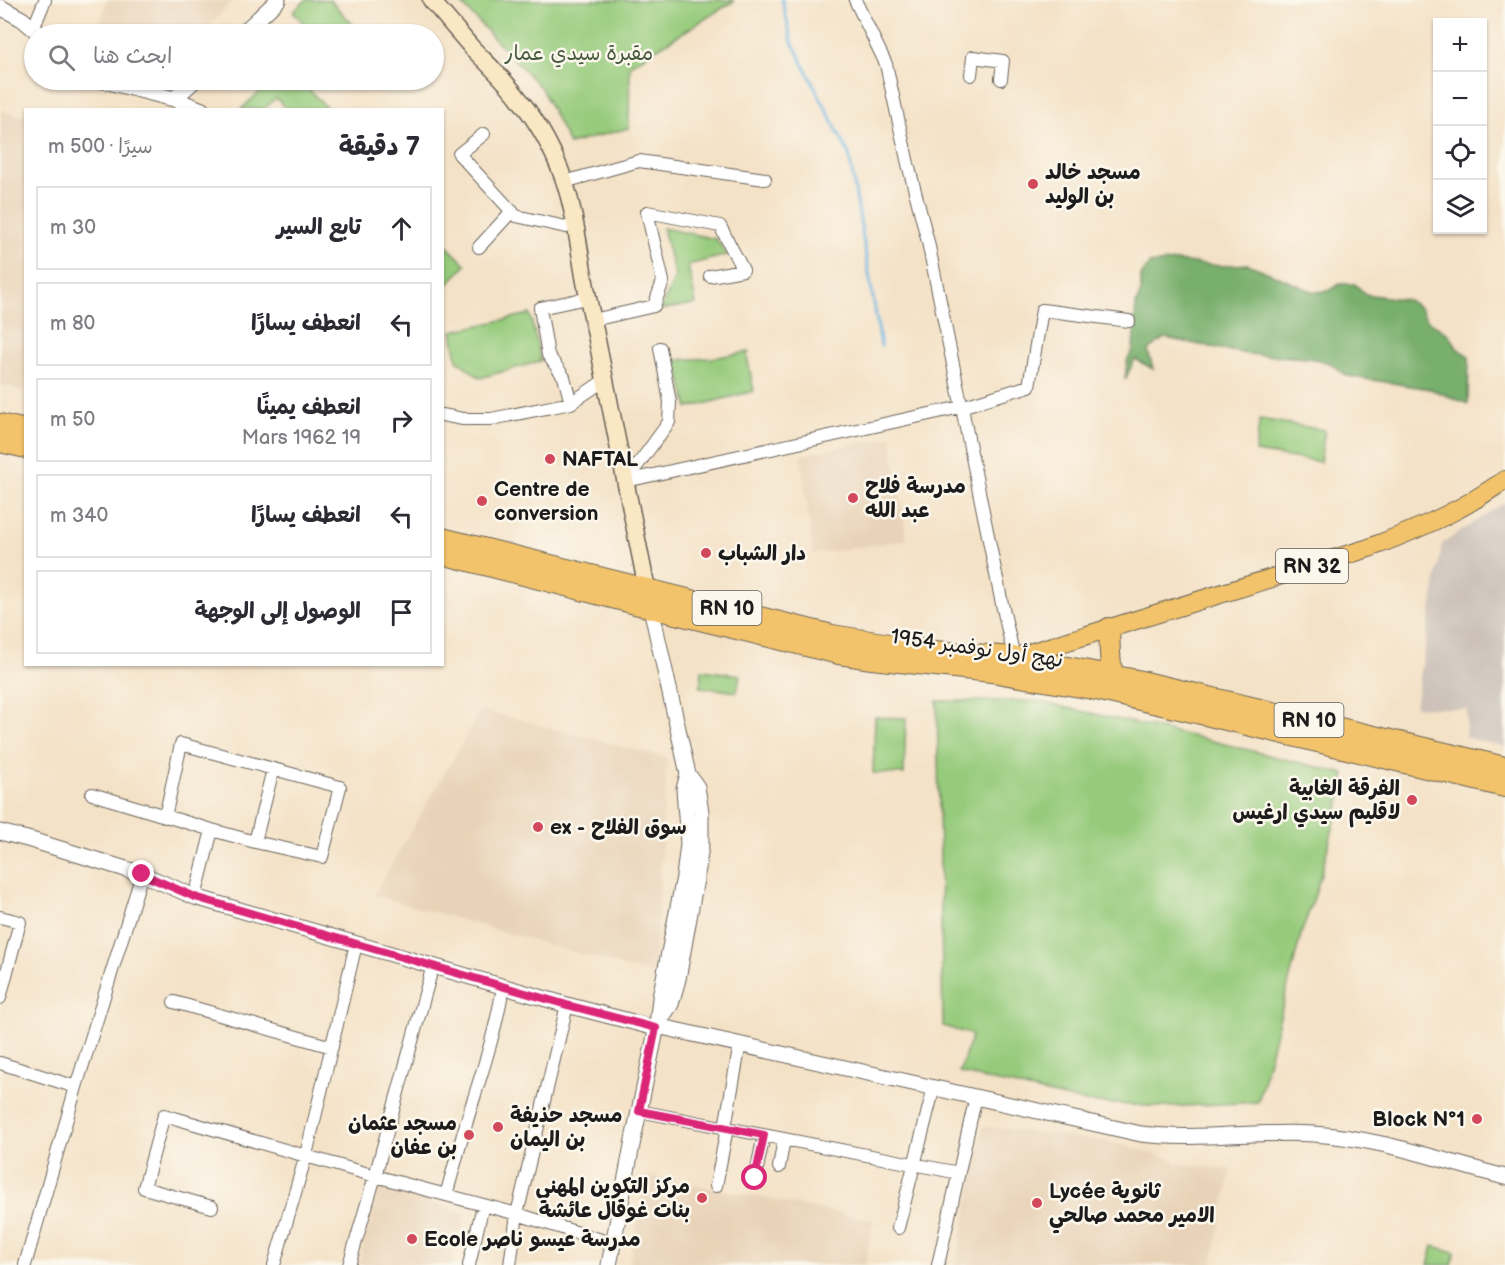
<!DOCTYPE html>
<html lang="ar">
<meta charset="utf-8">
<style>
:root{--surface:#fff;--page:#f7f7f7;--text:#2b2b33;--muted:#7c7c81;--line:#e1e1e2}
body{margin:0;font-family:"Balsamiq Sans","Playpen Sans Arabic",sans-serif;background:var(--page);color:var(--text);direction:rtl}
.controls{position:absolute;right:18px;top:18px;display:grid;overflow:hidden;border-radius:0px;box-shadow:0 2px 4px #0004}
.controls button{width:54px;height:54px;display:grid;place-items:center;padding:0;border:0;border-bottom:2px solid var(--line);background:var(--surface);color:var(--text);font:30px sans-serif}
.stop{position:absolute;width:18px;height:18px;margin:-14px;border:4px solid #db2777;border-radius:50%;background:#fff}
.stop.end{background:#db2777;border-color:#fff;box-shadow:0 2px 6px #0008}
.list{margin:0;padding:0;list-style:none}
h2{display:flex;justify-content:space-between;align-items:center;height:78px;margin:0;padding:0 24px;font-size:26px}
h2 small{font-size:20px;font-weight:400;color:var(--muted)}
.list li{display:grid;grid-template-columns:39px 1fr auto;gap:18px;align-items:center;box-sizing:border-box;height:84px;margin:0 12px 12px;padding:0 12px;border:2px solid var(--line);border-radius:0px}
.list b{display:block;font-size:22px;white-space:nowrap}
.list p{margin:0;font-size:20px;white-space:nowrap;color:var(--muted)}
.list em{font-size:20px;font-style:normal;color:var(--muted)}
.icon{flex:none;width:33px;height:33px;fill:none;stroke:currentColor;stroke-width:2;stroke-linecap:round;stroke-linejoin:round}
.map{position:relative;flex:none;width:1505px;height:1265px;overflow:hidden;direction:ltr}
.search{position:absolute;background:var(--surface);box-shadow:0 2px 4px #0004;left:24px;top:24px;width:420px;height:66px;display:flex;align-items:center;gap:15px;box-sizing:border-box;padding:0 21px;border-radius:33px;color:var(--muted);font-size:22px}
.panel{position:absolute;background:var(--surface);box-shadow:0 2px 4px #0004;left:24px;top:108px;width:420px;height:558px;border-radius:0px;direction:rtl}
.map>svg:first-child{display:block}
</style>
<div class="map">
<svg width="1505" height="1265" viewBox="0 0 1505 1265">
<rect width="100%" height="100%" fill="#fbf7ec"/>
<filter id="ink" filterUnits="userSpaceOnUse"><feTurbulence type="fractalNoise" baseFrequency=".0167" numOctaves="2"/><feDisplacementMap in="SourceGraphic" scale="12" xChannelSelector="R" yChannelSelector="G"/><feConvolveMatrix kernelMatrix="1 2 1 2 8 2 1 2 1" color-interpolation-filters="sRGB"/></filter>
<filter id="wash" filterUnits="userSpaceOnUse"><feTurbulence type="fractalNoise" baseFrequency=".008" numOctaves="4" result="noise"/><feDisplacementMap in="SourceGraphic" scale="24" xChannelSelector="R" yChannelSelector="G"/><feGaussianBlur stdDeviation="1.35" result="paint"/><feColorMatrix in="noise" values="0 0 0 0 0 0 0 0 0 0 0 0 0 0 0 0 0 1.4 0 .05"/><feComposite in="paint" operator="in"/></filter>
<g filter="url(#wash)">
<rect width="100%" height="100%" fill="#f4e2c7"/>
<path fill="#e9d3b8" d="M 107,0 L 234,0 L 203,32 L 205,34 L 97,34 Z
M 0,110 L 25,116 L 26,182 L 24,191 L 26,191 L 25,391 L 0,384 Z
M 891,437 L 907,540 L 813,554 L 801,455 Z
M 481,710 L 667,758 L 654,975 L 374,895 Z
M 983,1126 L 1111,1142 L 1175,1160 L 1175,1164 L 1181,1164 L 1231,1170 L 1212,1265 L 956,1265 Z
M 647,1175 L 874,1220 L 865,1265 L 629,1265 Z
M 379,1186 L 466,1213 L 452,1265 L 358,1265 Z"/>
<path fill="#ccc2b9" d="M 1505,502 L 1505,747 L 1465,737 L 1467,709 L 1415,707 L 1442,544 Z"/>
<path fill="#96cb7c" stroke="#59744c" stroke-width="1.5" d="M 306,0 L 330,0 L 362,34 L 314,34 L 293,12 Z
M 458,0 L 733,0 L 734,1 L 630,65 L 629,128 L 569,144 L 541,88 Z
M 273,80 L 300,80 L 328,109 L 287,109 L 276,98 L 264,109 L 241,109 Z
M 663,228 L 716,239 L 727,255 L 688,265 L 696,304 L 660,310 L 675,277 Z
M 443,242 L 466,265 L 443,289 L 442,289 Z
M 530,314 L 541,361 L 480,378 L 457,360 L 452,331 Z
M 749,352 L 747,356 L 754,391 L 688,408 L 676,360 L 711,358 Z
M 1260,419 L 1325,430 L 1320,462 L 1255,452 Z
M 702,670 L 740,675 L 737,692 L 700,687 Z
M 937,701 L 1037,701 L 1200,738 L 1345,774 L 1339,806 L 1316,892 L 1302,931 L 1258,1102 L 1165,1107 L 1086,1102 L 959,1073 L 972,1035 L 943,1026 Z
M 875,717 L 906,718 L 904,774 L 873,773 Z
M 1433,1246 L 1455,1252 L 1452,1265 L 1428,1265 Z"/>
<path fill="#78af6c" stroke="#4a6644" stroke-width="1.5" d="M 1177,261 L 1220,266 L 1248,264 L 1314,292 L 1328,291 L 1340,284 L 1355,284 L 1365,294 L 1408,300 L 1420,308 L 1427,320 L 1450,335 L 1457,348 L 1469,356 L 1468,404 L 1430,389 L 1347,376 L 1330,363 L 1309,358 L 1246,354 L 1165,338 L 1148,350 L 1153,369 L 1135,359 L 1125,380 L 1127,361 L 1133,349 L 1136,304 L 1141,291 L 1141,276 L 1149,264 Z"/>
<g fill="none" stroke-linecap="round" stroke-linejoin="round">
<path stroke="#66b1de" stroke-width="3" d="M 782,0 L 792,42 L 849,154 L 881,346"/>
</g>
</g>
<g filter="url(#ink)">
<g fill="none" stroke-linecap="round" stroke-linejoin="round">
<defs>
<path id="minor" d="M 855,0 L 886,64 L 908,164 L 928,242 L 1002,604 L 1014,657
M 33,29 L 45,0
M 971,75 L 973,57 L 1003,61 L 1001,79
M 484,134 L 459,154 L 516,216 L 566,227
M 564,182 L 639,161 L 765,179
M 479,247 L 512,211
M 593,320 L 654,306 L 663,281 L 647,212 L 720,226 L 743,270 L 710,276
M 571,403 L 564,377 L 548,355 L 540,308 L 587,298
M 442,415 L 463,419 L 491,419 L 571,403 L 605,380
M 626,481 L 961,407 L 1029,386 L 1042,310 L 1129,321
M 626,481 L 669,422 L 670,402 L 660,348
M 92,794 L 212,830 L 195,897
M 165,817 L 181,744 L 340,787 L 322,857 L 255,842 L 212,830
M 255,842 L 273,769
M 0,917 L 20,922 L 0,998
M 174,1002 L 332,1047
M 0,1063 L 76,1087 L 25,1265
M 76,1087 L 142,874
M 639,1111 L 959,1173
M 725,1127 L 740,1044
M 779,1167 L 784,1139
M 755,1178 L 764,1135
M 716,1186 L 727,1128
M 446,1195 C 455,1164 463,1132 473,1101 C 485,1063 497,1026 503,986
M 212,1207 L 144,1188 L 164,1115 L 375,1176 L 433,965
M 898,1228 L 934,1087
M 274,1265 L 306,1155 L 356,944
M 349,1265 L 375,1176 L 517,1214 L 614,1244
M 469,1265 L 483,1205
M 510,1265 L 517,1214 L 567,1005
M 938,1265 L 976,1096"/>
<path id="tertiary" d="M 0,7 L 22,19 L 40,34
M 242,34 L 278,0
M 101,80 L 174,99 L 202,110
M 174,99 L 195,80
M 649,599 L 688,774 L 697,787 L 701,812 L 701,844 L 698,868 L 678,979 L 671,1004 L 658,1023
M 0,832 L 31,840 L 142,874 L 195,897 L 567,1005 L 656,1028
M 657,1026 L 1141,1134 C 1199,1141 1257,1130 1314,1134 C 1380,1138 1442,1161 1505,1177
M 609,1265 L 633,1140 L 657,1026 L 660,998 L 684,877 L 688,844 L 684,789 L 688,774"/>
<path id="secondary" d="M 431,0 C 445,16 459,33 473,49 C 489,65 506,81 520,100 C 539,124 554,152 564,180 C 579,225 581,274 593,320 L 647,589"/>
<path id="primary" d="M 1013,658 L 1369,548 C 1397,537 1426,526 1452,512 C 1471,503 1488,491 1505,480"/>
<path id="trunk" d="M 0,424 L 26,430
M 0,442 L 26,448
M 442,538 L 832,635 L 934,651 L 1014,657 L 1137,680 L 1505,767
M 442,554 L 651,608 L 839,654 L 872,659 L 991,672 L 1092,689 L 1201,714 L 1505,787
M 1109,628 C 1110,648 1109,669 1117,687"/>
</defs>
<use href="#minor" stroke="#686158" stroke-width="14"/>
<use href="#tertiary" stroke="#686158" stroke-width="17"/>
<use href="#secondary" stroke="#686158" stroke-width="19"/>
<use href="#primary" stroke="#686158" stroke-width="20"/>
<use href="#trunk" stroke="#686158" stroke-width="22"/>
<use href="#minor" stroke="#fff" stroke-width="12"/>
<use href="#tertiary" stroke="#fff" stroke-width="15"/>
<use href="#secondary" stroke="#fae7c3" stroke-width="16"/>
<use href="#primary" stroke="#f2c36a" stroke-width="18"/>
<use href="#trunk" stroke="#f2c36a" stroke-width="20"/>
</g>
</g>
<g fill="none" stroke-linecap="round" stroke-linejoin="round" filter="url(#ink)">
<path stroke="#db2777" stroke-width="8" d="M 142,874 L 195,897 L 567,1005 L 656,1028 L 639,1111 L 764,1135 L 755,1178"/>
</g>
<g fill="#d1495b" stroke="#fbf7ec" stroke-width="2">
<circle cx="1033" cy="184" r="6"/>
<circle cx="550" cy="459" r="6"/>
<circle cx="853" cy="498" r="6"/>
<circle cx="482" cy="501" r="6"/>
<circle cx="706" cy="553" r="6"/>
<circle cx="1412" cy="800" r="6"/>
<circle cx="538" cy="827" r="6"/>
<circle cx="1477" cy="1119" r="6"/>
<circle cx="498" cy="1127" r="6"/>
<circle cx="469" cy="1135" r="6"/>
<circle cx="702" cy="1198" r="6"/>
<circle cx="1037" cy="1203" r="6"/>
<circle cx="412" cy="1239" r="6"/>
</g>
<g text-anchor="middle" stroke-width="5" stroke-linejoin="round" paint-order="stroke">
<g fill="#fbf7ec" stroke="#5f5e5a" stroke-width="1.5">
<rect x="1276" y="549" width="72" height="34" rx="4.5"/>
<rect x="692.5" y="591" width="69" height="34" rx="4.5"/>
<rect x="1274.5" y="703" width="69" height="34" rx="4.5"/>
</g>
<g font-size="20" font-weight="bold" fill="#1c1c1c">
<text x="1312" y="573">RN 32</text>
<text x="727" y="615">RN 10</text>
<text x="1309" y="727">RN 10</text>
</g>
<g font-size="21" fill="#47593e" stroke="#fbf7ec">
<text x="579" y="60">مقبرة سيدي عمار</text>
</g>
<g font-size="21" font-weight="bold" fill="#1c1c1c" stroke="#fbf7ec" text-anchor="start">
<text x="1045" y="179">مسجد خالد<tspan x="1045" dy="24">بن الوليد</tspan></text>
<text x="562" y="466">NAFTAL</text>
<text x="865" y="493">مدرسة فلاح<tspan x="865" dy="24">عبد الله</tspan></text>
<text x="494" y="496">Centre de<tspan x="494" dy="24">conversion</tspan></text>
<text x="718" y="560">دار الشباب</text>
<text x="1400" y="795" text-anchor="end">الفرقة الغابية<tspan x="1400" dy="24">لاقليم سيدي ارغيس</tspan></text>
<text x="550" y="834">ex - سوق الفلاح</text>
<text x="510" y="1122">مسجد حذيفة<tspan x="510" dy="24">بن اليمان</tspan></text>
<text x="1465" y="1126" text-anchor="end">Block N°1</text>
<text x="457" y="1130" text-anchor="end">مسجد عثمان<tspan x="457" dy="24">بن عفان</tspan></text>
<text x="690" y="1193" text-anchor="end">مركز التكوين المهني<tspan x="690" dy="24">بنات غوقال عائشة</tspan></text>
<text x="1049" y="1198">Lycée ثانوية<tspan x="1049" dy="24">الامير محمد صالحي</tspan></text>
<text x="424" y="1246">Ecole مدرسة عيسو ناصر</text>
</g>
<g font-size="21" fill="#1c1c1c" stroke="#fbf7ec">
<text transform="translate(977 648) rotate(8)" y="7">نهج أول نوفمبر 1954</text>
</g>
</g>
</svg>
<div class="controls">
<button>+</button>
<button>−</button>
<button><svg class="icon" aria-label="locate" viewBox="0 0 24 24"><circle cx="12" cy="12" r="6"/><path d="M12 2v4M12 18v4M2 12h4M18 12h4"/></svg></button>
<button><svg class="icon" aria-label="layers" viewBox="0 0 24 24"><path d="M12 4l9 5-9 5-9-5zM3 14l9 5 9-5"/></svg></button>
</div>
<div class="stop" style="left:755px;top:1178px"></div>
<div class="stop end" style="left:142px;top:874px"></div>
<div class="search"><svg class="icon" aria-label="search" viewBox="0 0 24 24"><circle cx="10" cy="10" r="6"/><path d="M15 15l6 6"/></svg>ابحث هنا</div>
<section class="panel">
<h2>7 دقيقة<small>سيرًا · 500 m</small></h2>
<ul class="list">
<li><svg class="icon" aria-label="ahead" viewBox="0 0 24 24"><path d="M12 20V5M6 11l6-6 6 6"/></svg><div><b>تابع السير</b></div><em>30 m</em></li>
<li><svg class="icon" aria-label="left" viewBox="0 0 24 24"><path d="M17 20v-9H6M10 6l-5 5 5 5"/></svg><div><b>انعطف يسارًا</b></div><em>80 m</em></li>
<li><svg class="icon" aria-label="right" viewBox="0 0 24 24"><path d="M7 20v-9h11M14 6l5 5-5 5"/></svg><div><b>انعطف يمينًا</b><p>19 Mars 1962</p></div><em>50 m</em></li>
<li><svg class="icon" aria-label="left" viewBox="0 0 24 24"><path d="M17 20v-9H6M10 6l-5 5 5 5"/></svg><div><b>انعطف يسارًا</b></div><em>340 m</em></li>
<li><svg class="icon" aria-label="arrive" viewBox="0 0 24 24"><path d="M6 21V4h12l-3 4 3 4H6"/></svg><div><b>الوصول إلى الوجهة</b></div></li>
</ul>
</section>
</div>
